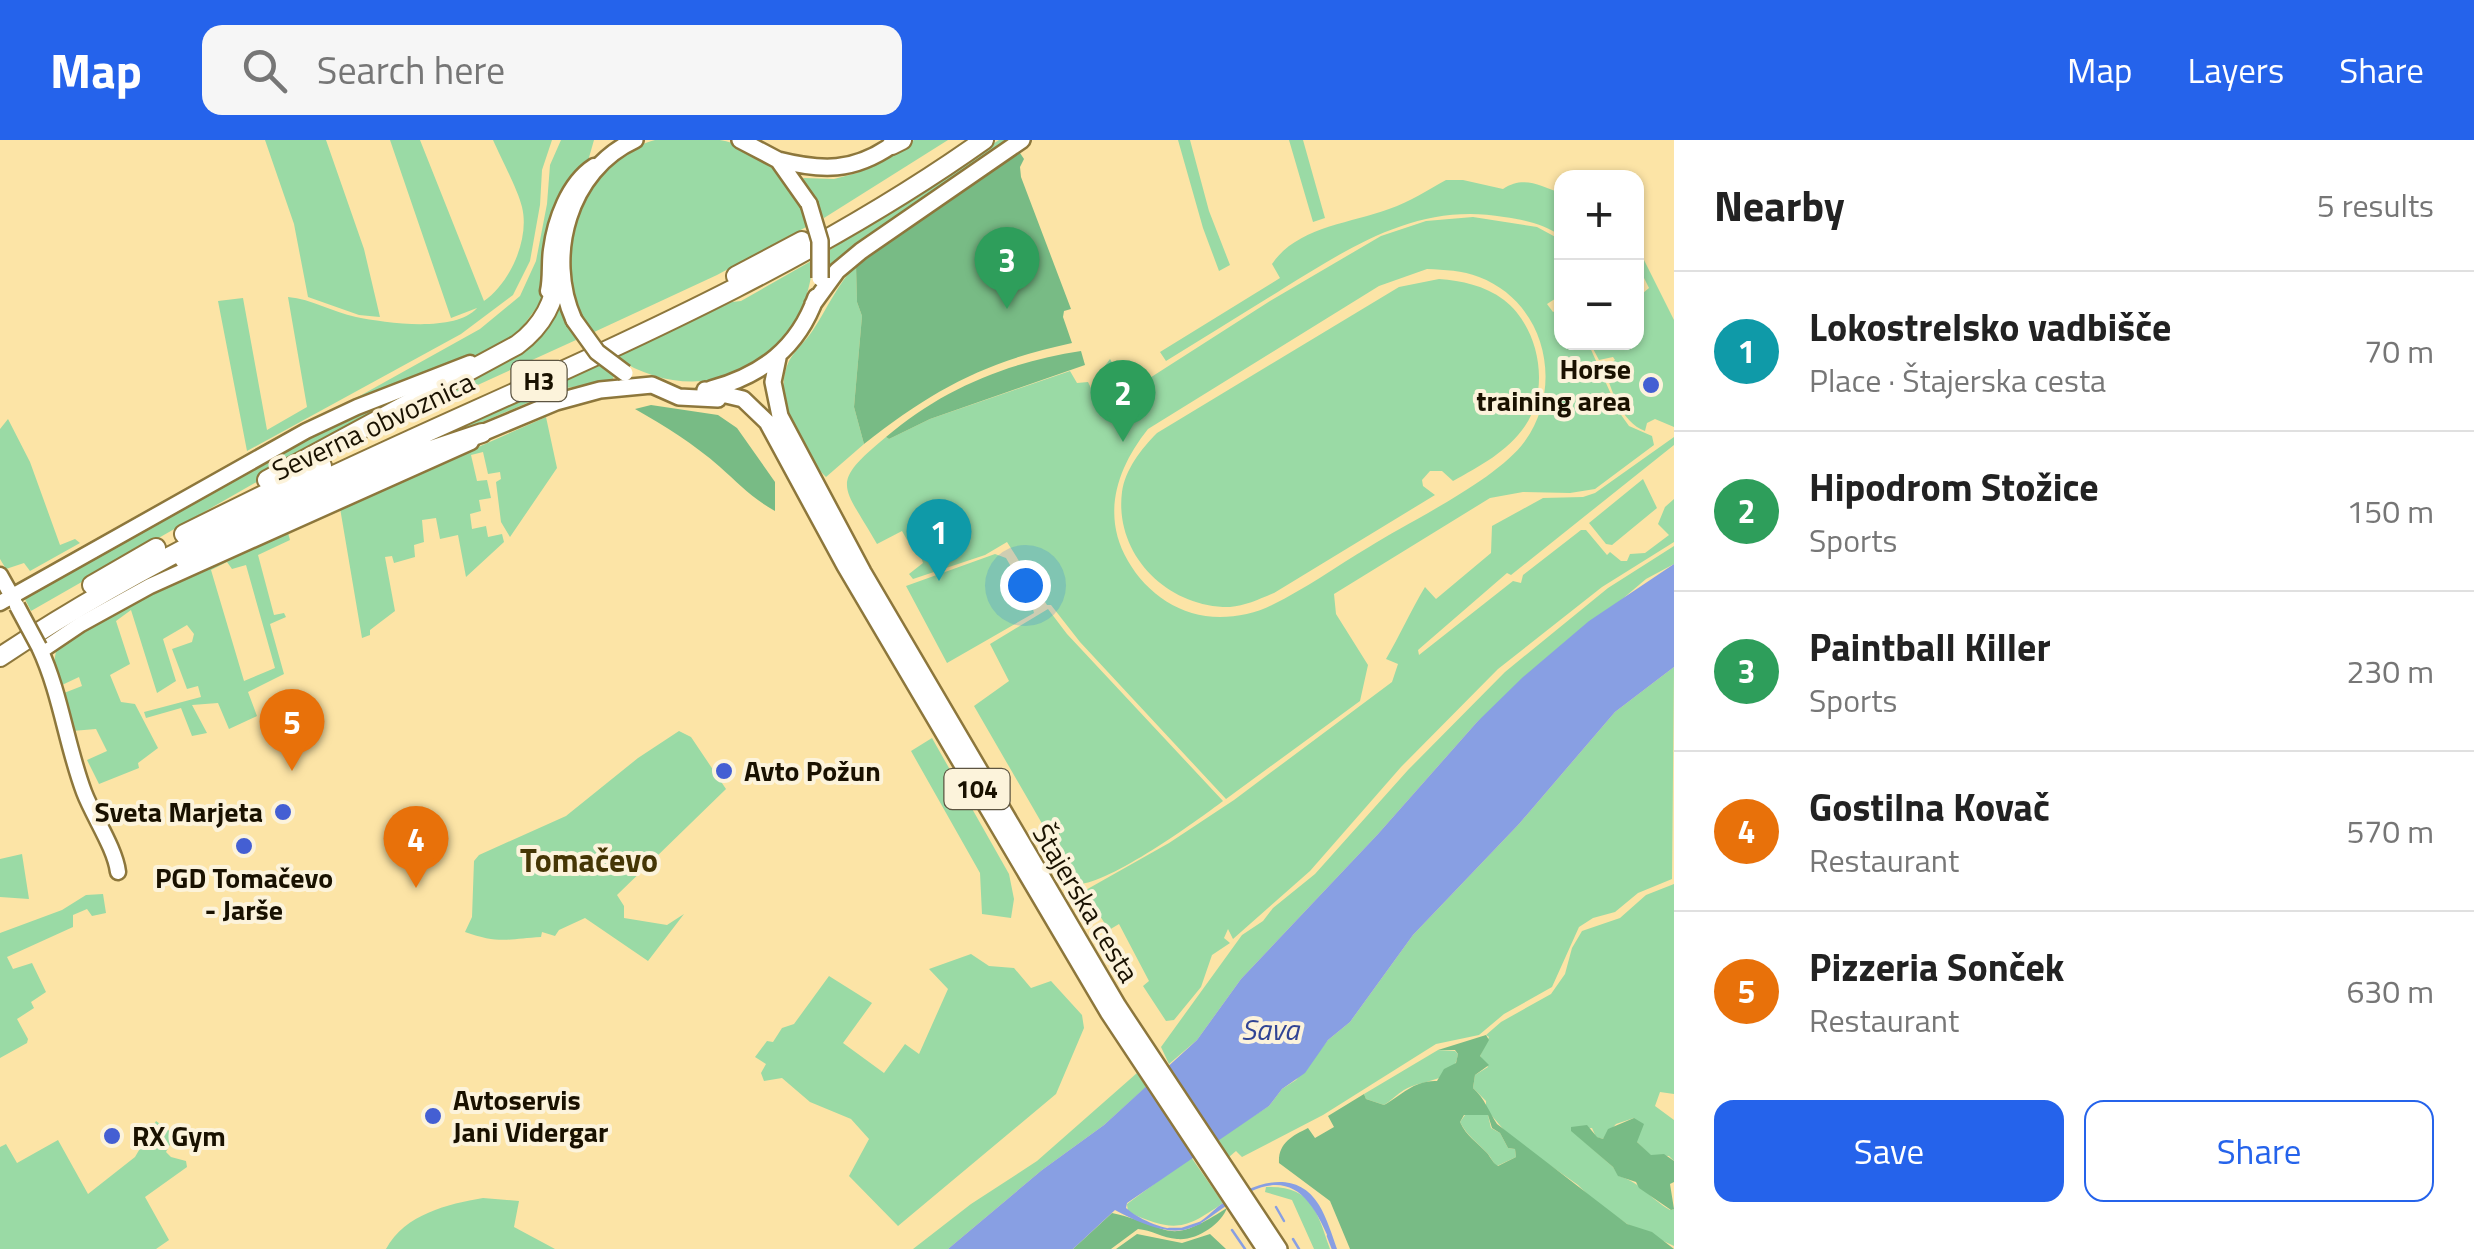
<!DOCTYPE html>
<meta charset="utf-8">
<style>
:root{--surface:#fff;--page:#f6f6f6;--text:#222;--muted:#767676;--line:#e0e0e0;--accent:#2563eb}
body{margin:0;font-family:"Titillium Web",sans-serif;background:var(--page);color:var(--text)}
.controls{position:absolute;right:30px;top:30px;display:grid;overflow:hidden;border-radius:20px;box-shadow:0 2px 8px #0004}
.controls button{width:90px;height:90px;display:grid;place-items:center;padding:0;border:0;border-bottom:2px solid var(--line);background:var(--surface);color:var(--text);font:50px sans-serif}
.you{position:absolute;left:1025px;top:445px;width:35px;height:35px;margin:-25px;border:8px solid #fff;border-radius:50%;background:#1a73e8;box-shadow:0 0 0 15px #1a73e833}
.badge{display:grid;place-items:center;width:65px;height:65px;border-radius:50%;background:var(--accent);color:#fff;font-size:32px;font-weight:700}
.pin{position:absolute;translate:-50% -82px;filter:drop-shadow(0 2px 5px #0008)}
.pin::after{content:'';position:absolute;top:52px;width:35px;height:30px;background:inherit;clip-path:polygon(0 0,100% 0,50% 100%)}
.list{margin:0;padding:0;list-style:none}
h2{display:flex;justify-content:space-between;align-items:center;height:130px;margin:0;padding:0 40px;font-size:42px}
h2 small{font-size:32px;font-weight:400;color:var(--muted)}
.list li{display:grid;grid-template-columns:65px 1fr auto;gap:30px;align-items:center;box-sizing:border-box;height:160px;padding:0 40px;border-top:2px solid var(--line)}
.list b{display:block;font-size:38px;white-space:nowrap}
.list p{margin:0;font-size:32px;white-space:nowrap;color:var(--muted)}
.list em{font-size:32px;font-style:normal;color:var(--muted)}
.actions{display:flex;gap:20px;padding:30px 40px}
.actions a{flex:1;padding:22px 0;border:2px solid var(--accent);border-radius:20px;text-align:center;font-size:35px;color:var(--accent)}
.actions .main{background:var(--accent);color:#fff}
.icon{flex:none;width:55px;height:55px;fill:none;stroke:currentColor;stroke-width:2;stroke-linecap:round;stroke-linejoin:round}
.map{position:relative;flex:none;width:1674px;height:1109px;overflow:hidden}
header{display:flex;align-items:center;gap:60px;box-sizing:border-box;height:140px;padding:0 50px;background:var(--accent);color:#fff}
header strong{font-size:48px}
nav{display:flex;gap:55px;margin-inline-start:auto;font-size:35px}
.search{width:700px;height:90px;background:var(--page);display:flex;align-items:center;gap:25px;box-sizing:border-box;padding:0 35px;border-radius:20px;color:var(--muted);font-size:38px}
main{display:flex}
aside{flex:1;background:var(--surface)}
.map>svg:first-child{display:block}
</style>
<header>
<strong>Map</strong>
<div class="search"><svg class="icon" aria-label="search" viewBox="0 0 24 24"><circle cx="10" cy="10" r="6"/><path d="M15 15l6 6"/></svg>Search here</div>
<nav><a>Map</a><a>Layers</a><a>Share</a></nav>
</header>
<main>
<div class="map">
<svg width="1674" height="1109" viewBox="0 0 1674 1109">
<rect width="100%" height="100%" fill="#fce4a6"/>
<path fill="#9adaa5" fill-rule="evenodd" d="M 265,0 L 326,0 L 364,109 L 380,177 L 359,175 L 308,157 L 294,84 Z
M 390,0 L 420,0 L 484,161 C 510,143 530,99 522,67 C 518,50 501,18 493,0 L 552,0 L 542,30 L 540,65 L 530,121 L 513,155 L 461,194 L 247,311 L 218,161 L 243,158 L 267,290 L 307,267 L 288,157 C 312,159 332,172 356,177 C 386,183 455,193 477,168 L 451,178 Z
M 561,0 L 594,0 L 588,21 L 567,53 L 542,160 L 518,193 L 499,207 L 304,287 L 480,189 L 520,156 L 536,121 L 547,64 L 550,25 Z
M 655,0 C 675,0 700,0 720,0 C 764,8 795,47 808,86 L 717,135 L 592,193 C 577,171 568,147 567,120 C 567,70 607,13 655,0 Z
M 914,0 L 948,0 L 824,78 L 803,38 L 834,39 L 857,33 Z
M 999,0 L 1013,0 L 829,134 L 830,110 Z
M 1178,0 L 1190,0 L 1209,71 L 1230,125 L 1219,131 L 1203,88 Z
M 1289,0 L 1303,0 L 1325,78 L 1313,82 Z
M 1446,40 L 1463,40 L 1503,49 C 1524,35 1540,46 1561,53 L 1561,96 C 1543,84 1525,80 1504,77 C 1419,62 1352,106 1284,148 C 1244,173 1205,197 1166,221 L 1160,212 L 1280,138 L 1272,124 C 1297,87 1348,84 1389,69 C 1409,62 1428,50 1446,40 Z
M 1473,77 L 1537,87 L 1561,100 L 1561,155 L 1547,164 L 1553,172 L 1561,168 L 1562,202 L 1588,203 L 1619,272 L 1629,286 L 1652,296 L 1654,305 L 1595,349 L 1570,353 L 1523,352 L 1490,358 L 1334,454 L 1336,474 L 1368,525 L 1360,561 L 1226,659 L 1080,502 L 1051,465 L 1047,465 L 1007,402 L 985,415 L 913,439 L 909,434 L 923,423 L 917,404 L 910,405 L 902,391 L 877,404 C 843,344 828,345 886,297 L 889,299 L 930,279 L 1070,231 L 1077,243 L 1088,242 L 1093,252 L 1097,249 L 1093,242 L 1110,219 L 1119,235 L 1119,248 L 1131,250 L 1270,161 L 1381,96 L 1426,81 ZM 1427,129 C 1445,130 1462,130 1479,137 C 1545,162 1565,245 1525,301 C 1497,340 1412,380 1369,407 C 1337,426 1305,449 1272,465 C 1257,473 1237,477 1220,477 C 1181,477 1147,454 1128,421 C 1101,375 1117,328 1148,289 L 1379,146 Z
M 1643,118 L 1674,180 L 1674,287 L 1655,279 L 1647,283 L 1645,291 C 1621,282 1612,251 1604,228 L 1615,220 L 1613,217 L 1599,220 L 1590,203 L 1636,202 L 1637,158 L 1649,148 L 1637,124 Z
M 813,120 C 806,225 702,275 615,217 L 732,162 L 741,161 Z
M 856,125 L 857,162 L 862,176 L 854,267 L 864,304 L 826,337 L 819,330 C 802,298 771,259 789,221 C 795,210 806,201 813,190 C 828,167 837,145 856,125 Z
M 1439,139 C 1462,141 1484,145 1504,160 C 1539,187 1551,248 1525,286 C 1507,312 1480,326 1453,341 L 1442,331 L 1430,331 L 1422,340 L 1423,346 L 1435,355 L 1274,453 C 1260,459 1245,466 1230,467 C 1168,468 1114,415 1122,352 C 1125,330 1141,309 1157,293 L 1399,147 Z
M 558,162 L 576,200 L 316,319 L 505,216 Z
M 598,224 L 614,236 L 612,241 L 560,249 L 295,362 Z
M 433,241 L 31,471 L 24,457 L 308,295 Z
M 546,277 L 557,328 L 510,397 L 501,382 L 496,342 L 501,339 L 500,332 L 488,334 L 483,312 L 471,315 L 477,341 L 487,340 L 491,358 L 479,360 L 481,371 L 470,374 L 472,389 L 486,386 L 488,397 L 502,394 L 504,402 L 466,437 L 458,395 L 440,399 L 436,378 L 422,380 L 424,402 L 414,405 L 415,417 L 394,423 L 392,416 L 385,417 L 395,471 L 370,490 L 370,495 L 362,498 L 340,368 Z
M 8,279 L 30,322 L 60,405 L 75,399 L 80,403 L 30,431 L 24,423 L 6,429 L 0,419 L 0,289 Z
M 1674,297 L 1674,305 L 1511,435 L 1507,433 L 1418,510 L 1419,515 L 1513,441 L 1521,443 L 1523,435 L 1581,390 L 1586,390 L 1607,415 L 1610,412 L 1621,421 L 1627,421 L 1630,414 L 1645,413 L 1669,395 L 1658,384 L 1665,367 L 1674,359 L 1674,402 L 1602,447 L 1498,529 L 1401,627 L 1310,731 L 1233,799 L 1228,789 L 1224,798 L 1230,803 L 1212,815 L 1201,847 L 1174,880 L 1166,881 L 1143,846 L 1149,841 L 1119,784 L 1109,790 L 1084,751 L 1169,703 L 1234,660 L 1392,542 L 1398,524 L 1386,519 C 1400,495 1410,472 1425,447 L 1436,459 L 1491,413 L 1492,386 L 1543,358 L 1583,357 L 1595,353 Z
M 1643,339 L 1657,368 L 1612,405 L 1606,404 L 1589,383 Z
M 287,389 L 290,400 L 258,415 L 274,475 L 284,473 L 286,477 L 270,484 L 284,534 L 248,552 L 257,576 L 229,589 L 218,563 L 192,565 L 207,593 L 192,596 L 181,568 L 146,578 L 144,572 L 201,557 L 198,546 L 187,549 L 172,509 L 192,502 L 194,494 L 187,485 L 163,499 L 176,541 L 157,553 L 131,470 L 116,481 L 130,524 L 110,535 L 121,562 L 135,564 L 158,608 L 138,623 L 139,628 L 99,644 L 87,620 L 107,611 L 96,589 L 72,591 L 64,553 L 82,546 L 79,537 L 62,545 L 54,522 L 57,506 L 113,470 ZM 227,422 L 232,429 L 246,425 L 275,528 L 244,541 L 211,430 Z
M 1674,406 L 1674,424 L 1646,439 L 1477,582 L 1378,694 L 1241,839 L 1197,900 L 1169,924 L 1161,907 L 1242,795 L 1263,781 L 1273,768 L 1315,734 L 1408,630 L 1505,532 L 1608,448 Z
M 995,414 L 1006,418 L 1031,461 L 1034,473 L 947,523 L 906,446 Z
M 1048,469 L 1067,494 L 1223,661 C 1197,681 1106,746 1077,744 L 974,566 L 1009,541 L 990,504 Z
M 1674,527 L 1672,739 L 1638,753 L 1615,772 L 1593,778 L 1579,787 L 1552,847 L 1504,874 L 1479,895 L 1436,904 L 1323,975 L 1242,1017 L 1236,1011 L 1229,1017 L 1218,999 L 1269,966 L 1282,949 L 1296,940 L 1328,900 L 1350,882 L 1413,795 L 1519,684 L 1615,572 Z
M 679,591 L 691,597 L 726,649 L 617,755 L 624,766 L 624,778 L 667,785 L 684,774 L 648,821 L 585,778 L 559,790 L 555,796 L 542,792 L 541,797 C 509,799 498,804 465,792 L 472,777 L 474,721 L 479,715 L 566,676 L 638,618 Z
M 932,598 L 1009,734 L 1014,759 L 1011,778 L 982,774 L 980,733 L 911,611 Z
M 22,714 L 29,759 L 0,757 L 0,719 Z
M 1674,744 L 1674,954 L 1660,952 L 1655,966 L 1674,980 L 1674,1021 L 1669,1016 L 1650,1015 L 1637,1002 L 1634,978 L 1616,984 L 1603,999 L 1596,997 L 1592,988 L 1571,990 L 1613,1027 L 1619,1036 C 1643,1044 1649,1058 1670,1070 L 1674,1069 L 1674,1106 L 1627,1084 L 1595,1062 L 1578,1045 L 1510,997 L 1486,969 L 1486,961 L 1473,948 L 1475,935 L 1488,927 L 1480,916 L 1489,897 L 1486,895 L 1501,882 L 1551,854 L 1565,834 L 1572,808 L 1582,791 L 1620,778 L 1646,755 Z
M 103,754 L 106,773 L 92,776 L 87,769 L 73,775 L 73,787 L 7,817 L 13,829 L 32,823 L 46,852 L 31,862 L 34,868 L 17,879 L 28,899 L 27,903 L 0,918 L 0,793 L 62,770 L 86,755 Z
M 971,814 L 989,826 L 1014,828 L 1031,848 L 1051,841 L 1082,875 L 1084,888 L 1056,954 L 898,1086 L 849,1036 L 869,999 L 851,979 L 810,962 L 782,938 L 764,941 L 761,933 L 766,924 L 755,917 L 767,901 L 773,902 L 782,888 L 794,884 L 829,836 L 872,863 L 843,903 L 884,933 L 905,904 L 919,914 L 948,849 L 929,829 Z
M 1438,910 L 1455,911 L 1458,914 C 1454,944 1424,938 1404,950 C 1397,954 1391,961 1384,965 L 1366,959 L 1364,954 Z
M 1137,933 L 1146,947 L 1104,985 L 1042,1030 L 948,1109 L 913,1109 L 971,1064 L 1037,1021 Z
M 1465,975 L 1488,975 L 1491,988 L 1500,993 L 1508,1008 L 1515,1009 L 1516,1017 L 1497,1026 C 1493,1023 1491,1017 1487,1013 C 1477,1002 1468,997 1460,982 Z
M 156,981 L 175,995 L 166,1012 L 171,1017 L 186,1021 L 187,1027 L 145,1057 L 169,1100 L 156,1109 L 0,1109 L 0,1007 L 6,1004 L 17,1023 L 58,1000 L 88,1054 L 135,1017 Z
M 1191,1017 L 1223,1063 C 1183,1091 1174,1092 1128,1072 L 1127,1064 Z
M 1266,1047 C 1312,1045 1317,1072 1330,1109 L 1314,1109 L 1292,1060 L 1265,1052 Z
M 483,1058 L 519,1061 L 514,1087 L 555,1109 L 386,1109 C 405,1074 448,1064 483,1058 Z"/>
<path fill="#78bb85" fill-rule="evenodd" d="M 1018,10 L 1024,19 L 1020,27 L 1021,37 L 1071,169 L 1064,171 L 1063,177 L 1072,203 C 984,222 934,249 864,304 L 854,267 L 862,176 L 857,162 L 856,125 Z
M 1081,211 L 1085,225 L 930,279 L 889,299 L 886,297 C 942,249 1008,222 1081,211 Z
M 651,265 L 718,275 L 737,288 L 775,342 L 775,371 C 753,359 738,343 720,327 C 694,304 665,286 635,269 Z
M 1486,895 L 1489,900 L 1480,916 L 1489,925 L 1475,935 L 1473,948 C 1485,959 1488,970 1497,984 L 1627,1084 L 1652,1092 L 1674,1109 L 1350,1109 L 1330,1061 L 1279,1023 C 1278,1003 1292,996 1308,988 L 1315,998 L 1334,987 L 1328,976 L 1364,954 L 1366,959 L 1384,965 C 1402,955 1414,940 1437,941 L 1444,929 L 1456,923 L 1458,914 L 1455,910 L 1438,910 ZM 1464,975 L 1488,975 L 1492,988 L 1500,993 L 1508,1008 L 1515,1009 L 1516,1017 L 1498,1026 C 1493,1023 1491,1018 1487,1013 C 1477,1002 1467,997 1460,982 Z
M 1634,978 L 1644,984 L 1637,1002 L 1651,1015 L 1664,1014 L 1674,1021 L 1674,1042 L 1670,1044 L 1674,1069 L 1671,1070 L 1639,1048 L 1636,1042 L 1618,1036 L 1613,1027 L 1571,991 L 1571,987 L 1587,985 L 1597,997 L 1603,999 L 1608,989 Z
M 1227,1068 C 1221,1084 1197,1101 1177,1099 C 1163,1098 1151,1090 1138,1089 L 1111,1109 L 1073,1109 L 1112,1073 C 1175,1087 1164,1108 1227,1068 Z
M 1137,1094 L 1182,1103 L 1210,1094 L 1226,1109 L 1116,1109 Z"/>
<path fill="#889fe3" d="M 1674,424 L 1674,527 L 1615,572 L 1519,684 L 1413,795 L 1350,882 L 1328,900 L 1305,933 L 1282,949 L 1269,966 L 1127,1063 L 1126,1068 C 1138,1079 1167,1092 1184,1089 C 1200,1086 1210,1072 1223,1063 C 1253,1043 1296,1027 1319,1065 C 1327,1078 1332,1095 1337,1109 L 1333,1109 C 1309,1048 1285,1023 1223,1068 C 1211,1076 1198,1088 1182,1090 C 1160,1093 1134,1080 1115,1070 L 1073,1109 L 948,1109 L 1042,1030 L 1104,985 L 1197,900 L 1241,839 L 1378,694 L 1477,582 L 1523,537 L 1589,481 Z"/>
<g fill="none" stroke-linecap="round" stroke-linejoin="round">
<path stroke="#889fe3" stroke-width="2.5" d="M 1276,1067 L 1284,1081
M 1169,1089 L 1182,1089 L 1200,1083
M 1232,1090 L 1245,1109
M 1328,1096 L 1333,1109
M 1293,1099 L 1299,1109"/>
<defs>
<path id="secondary" d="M 548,151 C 551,137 549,124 551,110 C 555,80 568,43 594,26
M 0,435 L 14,460
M 0,463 L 306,291 L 357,267 L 470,223
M 39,507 C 61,554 66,604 84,652 C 93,676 115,708 118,732
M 41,511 L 81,484 L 150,446 L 471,302"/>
<path id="primary" d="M 740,0 L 778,20 L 809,64
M 778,20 C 822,31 853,32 892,5
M 813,164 L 837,131 L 861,111 L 1022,0
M 574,180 C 545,116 569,30 635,0
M 778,218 L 773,242 L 780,276 L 863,432 L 1118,866 L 1279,1109
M 711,249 C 762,235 798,208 816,157
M 705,250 L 743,259 L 767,282 L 845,426 L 1108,872 L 1265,1109
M 482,293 L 556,262 L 600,250 L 652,245 L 679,257 L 718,259"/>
<path id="highway" d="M 892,5 L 902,0
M 736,136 L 802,101
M 267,340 L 517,205 C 544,185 554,162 560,129
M 184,394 L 322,326
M 184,419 L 431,310 L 482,293
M 92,445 L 156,408
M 0,517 C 310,310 680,216 984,0"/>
</defs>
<use href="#secondary" stroke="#8d773c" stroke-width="19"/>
<use href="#primary" stroke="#8d773c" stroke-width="20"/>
<use href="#highway" stroke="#8d773c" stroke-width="22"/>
<use href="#secondary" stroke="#fff" stroke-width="14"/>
<use href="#primary" stroke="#fff" stroke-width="15"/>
<use href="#highway" stroke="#fff" stroke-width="18"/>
<defs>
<path id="secondary-bridge" d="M 17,466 L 39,507"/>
<path id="primary-bridge" d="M 809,64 L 820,101 L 820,138
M 574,180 L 597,212 L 625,233"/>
</defs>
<use href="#secondary-bridge" stroke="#8d773c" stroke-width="19" stroke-linecap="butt"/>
<use href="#primary-bridge" stroke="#8d773c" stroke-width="20" stroke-linecap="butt"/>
<use href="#secondary-bridge" stroke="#fff" stroke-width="14"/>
<use href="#primary-bridge" stroke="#fff" stroke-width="15"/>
</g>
<g fill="#445fd3" stroke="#fcf3db" stroke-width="4">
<circle cx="1651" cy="245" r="10"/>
<circle cx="724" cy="631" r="10"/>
<circle cx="283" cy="672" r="10"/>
<circle cx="244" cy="706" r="10"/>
<circle cx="433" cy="976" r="10"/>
<circle cx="112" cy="996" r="10"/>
</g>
<g text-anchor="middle" stroke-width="8" stroke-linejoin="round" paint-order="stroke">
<g fill="#fcf3db" stroke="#5d5542" stroke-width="2.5">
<rect x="511.5" y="221" width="55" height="40" rx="8"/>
<rect x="944.5" y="629" width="65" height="40" rx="8"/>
</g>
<g font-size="25" font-weight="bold" fill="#191100">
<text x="539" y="250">H3</text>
<text x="977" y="658">104</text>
</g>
<g font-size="28" font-weight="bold" fill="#191100" stroke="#fcf3db" text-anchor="start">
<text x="1631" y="239" text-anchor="end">Horse<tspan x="1631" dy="32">training area</tspan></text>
<text x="744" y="641">Avto Požun</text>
<text x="263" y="682" text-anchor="end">Sveta Marjeta</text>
<text x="244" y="748" text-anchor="middle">PGD Tomačevo<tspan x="244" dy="32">- Jarše</tspan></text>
<text x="453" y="970">Avtoservis<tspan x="453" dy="32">Jani Vidergar</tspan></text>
<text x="132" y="1006">RX Gym</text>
</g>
<g font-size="28" fill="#191100" stroke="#fcf3db">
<text transform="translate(373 286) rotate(-25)" y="10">Severna obvoznica</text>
<text transform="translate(1086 763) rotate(59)" y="10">Štajerska cesta</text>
</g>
<g font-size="30" font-style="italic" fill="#304494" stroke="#fcf3db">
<text x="1270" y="900">Sava</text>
</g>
<g font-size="32" font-weight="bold" fill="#453605" stroke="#fcf3db">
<text x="589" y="732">Tomačevo</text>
</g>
</g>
</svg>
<div class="controls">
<button>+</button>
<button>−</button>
</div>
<div class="you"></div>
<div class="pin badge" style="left:939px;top:441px;background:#0f9aa8">1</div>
<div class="pin badge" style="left:1123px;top:302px;background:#2e9e5b">2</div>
<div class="pin badge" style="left:1007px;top:169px;background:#2e9e5b">3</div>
<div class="pin badge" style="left:416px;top:748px;background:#e8710a">4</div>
<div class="pin badge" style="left:292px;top:631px;background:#e8710a">5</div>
</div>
<aside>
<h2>Nearby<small>5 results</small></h2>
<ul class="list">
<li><span class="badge" style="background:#0f9aa8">1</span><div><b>Lokostrelsko vadbišče</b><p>Place · Štajerska cesta</p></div><em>70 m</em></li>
<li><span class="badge" style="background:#2e9e5b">2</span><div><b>Hipodrom Stožice</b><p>Sports</p></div><em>150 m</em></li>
<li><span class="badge" style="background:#2e9e5b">3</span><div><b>Paintball Killer</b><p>Sports</p></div><em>230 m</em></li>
<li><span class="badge" style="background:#e8710a">4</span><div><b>Gostilna Kovač</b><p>Restaurant</p></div><em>570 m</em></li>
<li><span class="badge" style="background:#e8710a">5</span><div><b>Pizzeria Sonček</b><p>Restaurant</p></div><em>630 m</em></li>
</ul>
<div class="actions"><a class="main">Save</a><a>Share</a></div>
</aside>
</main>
